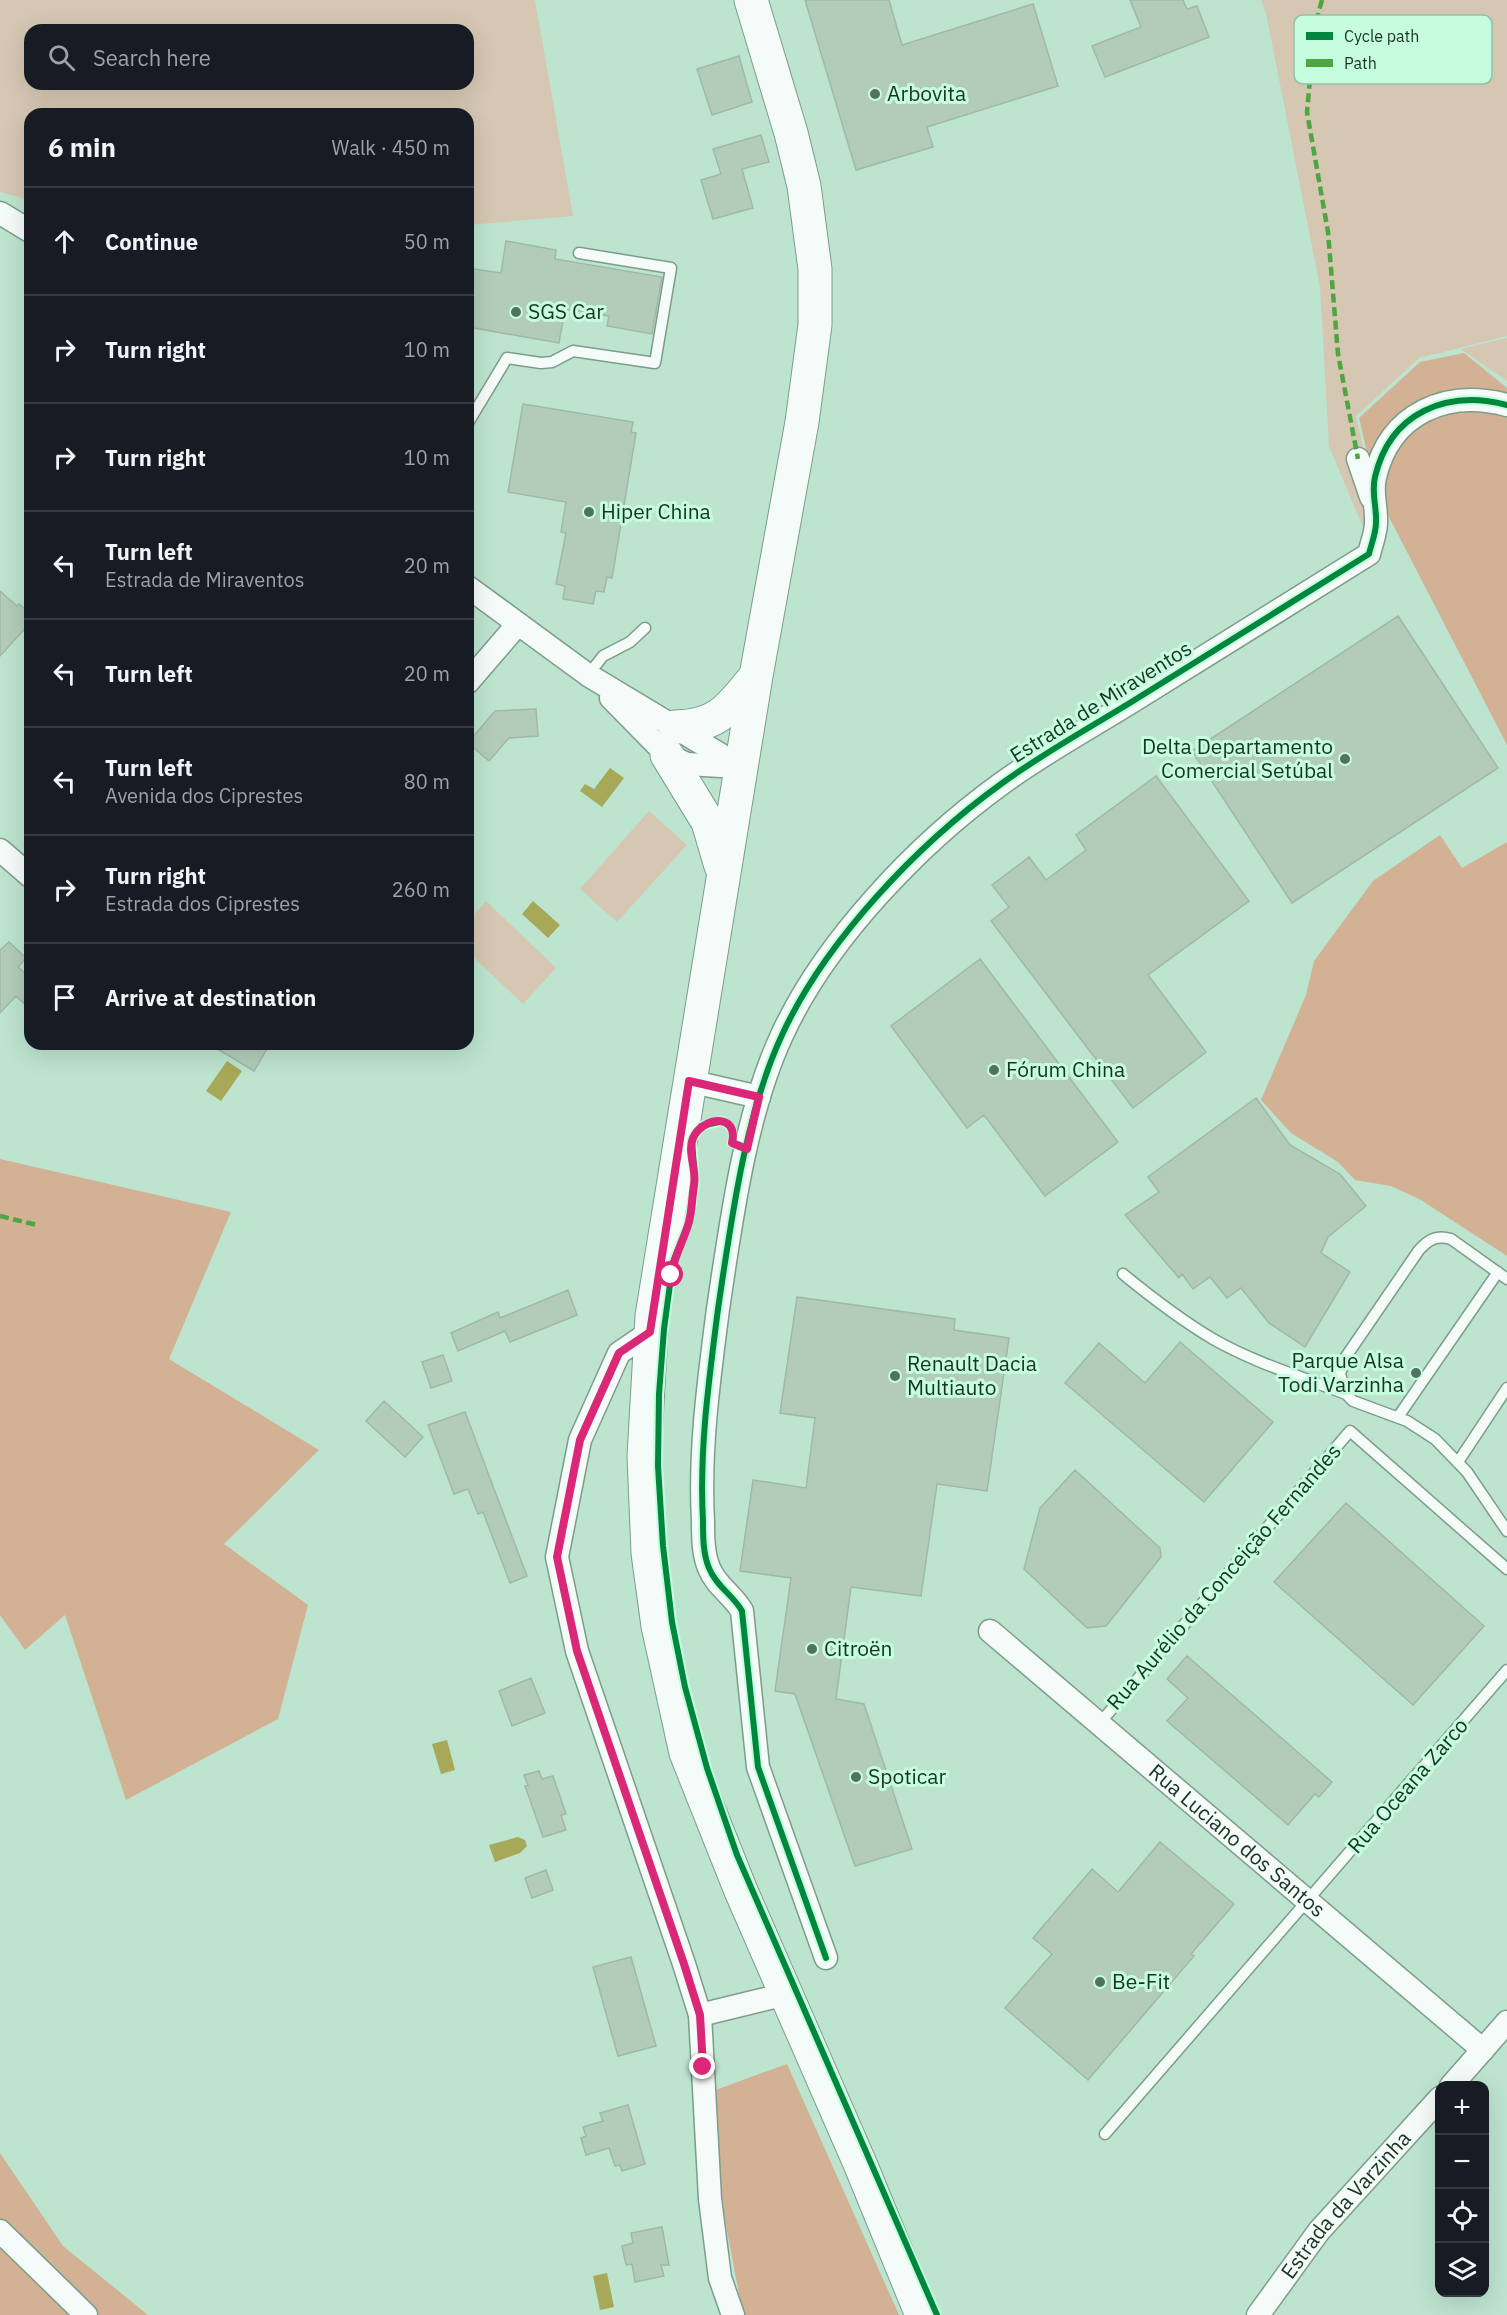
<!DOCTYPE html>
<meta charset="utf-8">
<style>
:root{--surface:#171b24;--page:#20242c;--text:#f1f3f6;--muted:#9ea1a6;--line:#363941}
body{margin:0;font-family:"IBM Plex Sans",sans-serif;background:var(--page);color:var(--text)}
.controls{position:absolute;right:18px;bottom:18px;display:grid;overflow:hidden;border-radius:12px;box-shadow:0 6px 24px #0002}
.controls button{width:54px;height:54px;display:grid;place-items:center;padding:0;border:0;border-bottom:2px solid var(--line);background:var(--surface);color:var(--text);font:30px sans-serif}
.stop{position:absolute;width:18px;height:18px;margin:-14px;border:4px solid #db2777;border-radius:50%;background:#fff}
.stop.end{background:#db2777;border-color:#fff;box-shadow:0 2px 6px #0008}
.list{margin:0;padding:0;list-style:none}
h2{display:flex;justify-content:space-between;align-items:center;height:78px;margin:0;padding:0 24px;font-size:26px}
h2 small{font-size:20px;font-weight:400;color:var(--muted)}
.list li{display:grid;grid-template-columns:39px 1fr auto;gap:18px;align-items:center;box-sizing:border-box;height:108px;padding:0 24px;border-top:2px solid var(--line)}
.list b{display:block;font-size:22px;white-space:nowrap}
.list p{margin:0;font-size:20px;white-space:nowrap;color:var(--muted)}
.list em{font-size:20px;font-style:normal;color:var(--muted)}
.icon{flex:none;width:33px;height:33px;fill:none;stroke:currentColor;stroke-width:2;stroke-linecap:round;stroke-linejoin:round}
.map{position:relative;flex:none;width:1507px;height:2315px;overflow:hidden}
.search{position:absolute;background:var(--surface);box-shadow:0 6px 24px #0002;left:24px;top:24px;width:450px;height:66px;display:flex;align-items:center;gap:15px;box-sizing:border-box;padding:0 21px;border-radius:18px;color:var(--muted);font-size:22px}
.panel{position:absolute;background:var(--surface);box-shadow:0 6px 24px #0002;left:24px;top:108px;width:450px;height:942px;border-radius:18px}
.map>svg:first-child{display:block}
</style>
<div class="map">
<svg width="1507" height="2315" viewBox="0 0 1507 2315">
<rect width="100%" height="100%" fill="#bde4cf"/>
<path fill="#d5c7b2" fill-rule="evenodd" d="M 0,0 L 535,0 L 573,216 L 468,225 L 468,114 L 30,114 L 30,204 L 22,198 L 0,192 ZM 30,30 L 468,30 L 468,84 L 30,84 Z
M 1261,0 L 1507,0 L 1507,336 L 1419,358 L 1356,416 L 1366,460 L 1365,532 L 1329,446 L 1320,287 L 1266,13 Z
M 1507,338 L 1507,381 L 1461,349 Z
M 649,811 L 687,845 L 617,922 L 580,889 Z
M 486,901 L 556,968 L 523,1004 L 468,952 L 468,921 Z"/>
<path fill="#d2b195" d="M 1464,353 L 1507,388 L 1507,745 L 1390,519 L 1369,461 L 1359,418 L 1420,362 Z
M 1440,835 L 1462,868 L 1507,842 L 1507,1256 L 1421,1200 L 1391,1186 L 1355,1180 L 1338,1162 L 1291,1133 L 1261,1100 L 1306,995 L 1314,961 L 1373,881 Z
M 0,1159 L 231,1212 L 169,1359 L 319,1450 L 224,1544 L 308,1605 L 278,1719 L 126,1800 L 65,1615 L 25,1650 L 0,1615 Z
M 787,2064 L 899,2315 L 743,2315 L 725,2220 L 710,2092 Z
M 0,2153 L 63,2246 L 148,2315 L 0,2315 Z"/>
<path fill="#a8a958" d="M 610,768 L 624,778 L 602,807 L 580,791 L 585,784 L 594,789 Z
M 533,901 L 560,925 L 548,938 L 522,914 Z
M 227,1061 L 242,1071 L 221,1101 L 206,1091 Z
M 447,1740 L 455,1770 L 441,1774 L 432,1744 Z
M 518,1837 L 525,1840 L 527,1846 L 520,1853 L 495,1862 L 489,1845 Z
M 607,2273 L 614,2307 L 600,2310 L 593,2276 Z"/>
<path fill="#b2ccb9" stroke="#9fb9a6" stroke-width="1.5" d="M 805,0 L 889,0 L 902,45 L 1033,4 L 1058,86 L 927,127 L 933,147 L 856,170 Z
M 1130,0 L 1183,0 L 1187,9 L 1197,6 L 1209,37 L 1105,77 L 1092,46 L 1141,27 Z
M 739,56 L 752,102 L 712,115 L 697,69 Z
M 761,135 L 769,162 L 742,169 L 753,208 L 713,219 L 701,180 L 721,174 L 713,149 Z
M 506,241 L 556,250 L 555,259 L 662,277 L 652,334 L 607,326 L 609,316 L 565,309 L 559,343 L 468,327 L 468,268 L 501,273 Z
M 523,404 L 633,422 L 631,432 L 636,433 L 612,578 L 607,577 L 604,592 L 596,591 L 593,604 L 563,599 L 565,586 L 556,584 L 566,533 L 561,532 L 566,502 L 508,492 Z
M 0,591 L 17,606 L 19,604 L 30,613 L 30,623 L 0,656 Z
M 1398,616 L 1498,768 L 1292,903 L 1192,751 Z
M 536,709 L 538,736 L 509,738 L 489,761 L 468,743 L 495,711 Z
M 1156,776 L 1249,901 L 1148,975 L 1206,1052 L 1133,1108 L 991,921 L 1009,907 L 992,885 L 1029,857 L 1046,880 L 1086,850 L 1076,835 Z
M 9,942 L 26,958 L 18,967 L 30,978 L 30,1009 L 16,996 L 0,1013 L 0,950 Z
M 980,959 L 1118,1142 L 1045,1196 L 984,1115 L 967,1128 L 891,1026 Z
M 209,1044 L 270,1044 L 254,1071 Z
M 1256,1098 L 1290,1145 L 1340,1174 L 1366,1206 L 1328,1237 L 1321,1253 L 1350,1272 L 1305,1347 L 1269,1323 L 1241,1288 L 1227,1298 L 1210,1277 L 1193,1289 L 1182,1274 L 1179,1278 L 1125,1215 L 1159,1192 L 1148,1177 Z
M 568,1290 L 577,1315 L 510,1342 L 505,1331 L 458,1351 L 451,1333 L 498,1312 L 500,1318 Z
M 797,1297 L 955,1319 L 954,1330 L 1009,1338 L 987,1491 L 937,1484 L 921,1596 L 851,1587 L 836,1699 L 864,1704 L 912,1849 L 855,1866 L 795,1694 L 775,1691 L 791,1578 L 740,1571 L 753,1480 L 806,1488 L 815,1418 L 780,1413 Z
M 1180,1342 L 1273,1422 L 1204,1502 L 1065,1383 L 1099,1343 L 1145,1383 Z
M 443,1355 L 452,1381 L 431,1388 L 422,1362 Z
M 384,1401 L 423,1437 L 405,1457 L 366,1421 Z
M 465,1412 L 527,1576 L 510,1583 L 483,1512 L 478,1514 L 468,1489 L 454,1494 L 428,1425 Z
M 1075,1470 L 1160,1548 L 1161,1557 L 1106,1626 L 1087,1628 L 1024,1569 L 1040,1508 Z
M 1346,1503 L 1484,1626 L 1413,1705 L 1274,1582 Z
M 1187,1656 L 1332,1782 L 1319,1797 L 1315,1794 L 1288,1825 L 1167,1721 L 1188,1698 L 1167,1679 Z
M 531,1678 L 545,1713 L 512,1726 L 499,1691 Z
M 539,1771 L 542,1779 L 553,1776 L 566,1814 L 561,1815 L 566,1830 L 543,1837 L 525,1786 L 528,1785 L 524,1775 Z
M 1160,1842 L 1234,1904 L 1191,1954 L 1194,1956 L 1088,2080 L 1005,2008 L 1052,1954 L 1033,1938 L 1092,1869 L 1118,1892 Z
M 546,1870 L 553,1890 L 532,1898 L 525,1878 Z
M 631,1957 L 656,2046 L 618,2056 L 593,1967 Z
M 628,2105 L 645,2164 L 622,2171 L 620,2165 L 615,2166 L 609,2148 L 586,2155 L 581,2138 L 586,2136 L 583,2127 L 603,2121 L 600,2113 Z
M 662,2227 L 669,2265 L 661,2265 L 664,2276 L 635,2282 L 632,2264 L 626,2265 L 622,2246 L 633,2243 L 631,2233 Z"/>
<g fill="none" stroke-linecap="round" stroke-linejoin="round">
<defs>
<path id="lane" d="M 468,423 L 507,358 L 541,363 L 552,362 L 573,351 L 655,363 L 671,268 L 579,253
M 588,675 L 603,656 L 630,642 L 645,628
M 1123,1274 C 1151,1297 1181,1320 1213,1339 C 1255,1363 1302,1377 1346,1394
M 1507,1279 L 1451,1239 C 1437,1235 1429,1239 1419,1250 L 1345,1358 L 1340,1374 L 1346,1394 L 1353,1401 L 1407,1421 L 1435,1439 L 1467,1472 L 1507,1531
M 1398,1417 L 1498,1272
M 1458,1462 L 1507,1388
M 1099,1724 L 1350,1431 L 1507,1569
M 1105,2134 L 1507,1670"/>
<g id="street">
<path d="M 0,213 L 30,231"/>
<path d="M 1358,459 L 1371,497"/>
<path d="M 468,587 L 588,675 L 741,767"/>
<path d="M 468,682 L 518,624"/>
<path d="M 611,698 L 667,755 L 687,764 L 738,767"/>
<path d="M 0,850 L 30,876"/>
<path d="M 689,1081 L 759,1097"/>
<path d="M 650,1332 L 619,1353 L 580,1440 L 557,1557 L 577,1651 L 684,1964 L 700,2015 L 710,2199 L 720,2278 L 733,2315"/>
<path id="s1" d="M 990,1631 L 1483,2050"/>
<path d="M 826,1958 L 758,1767 L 742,1611 C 733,1595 716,1586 709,1568 C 703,1554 703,1536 703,1521 C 699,1450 709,1379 718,1309 C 731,1222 745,1114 782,1035 C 825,941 918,844 1001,784 C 1046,751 1095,725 1141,696 C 1217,649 1293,602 1369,554 C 1371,545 1376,533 1376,523 C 1377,507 1371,493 1375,477 C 1390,413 1446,389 1507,405"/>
<path d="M 700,2015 L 786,1994"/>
<path d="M 1451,2086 L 1507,2022"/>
<path d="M 0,2231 L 86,2315"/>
<path id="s2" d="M 1258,2315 L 1319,2231 L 1440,2098"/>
</g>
<path id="primary" d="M 751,0 L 791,133 L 804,186 L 815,269 L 815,325 L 802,422 L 756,676 L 652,1316 L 644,1456 L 648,1553 L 658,1626 L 686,1753 L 741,1891 L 861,2166 L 922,2315
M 675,727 C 717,727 730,708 755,677
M 667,755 L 708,822 L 721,866"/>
</defs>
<use href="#lane" stroke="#7e9c8c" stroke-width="13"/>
<use href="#street" stroke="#7e9c8c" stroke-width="25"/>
<use href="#primary" stroke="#7e9c8c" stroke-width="35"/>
<path stroke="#cfdcd5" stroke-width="4" stroke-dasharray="1.5 4.5" stroke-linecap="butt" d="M 695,1215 L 711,1216"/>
<use href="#lane" stroke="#f5fbf8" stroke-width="10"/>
<use href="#street" stroke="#f5fbf8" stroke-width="22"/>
<use href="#primary" stroke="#f5fbf8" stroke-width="33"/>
<path stroke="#4ea542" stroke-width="4.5" stroke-dasharray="9 4.5" stroke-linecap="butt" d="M 1322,0 L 1315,25 L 1307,112 L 1328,232 L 1338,354 L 1358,459
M 0,1216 L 37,1225"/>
<defs>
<path id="cycleway" d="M 747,1149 L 732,1143 C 734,1131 733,1128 723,1121 L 701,1126 L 692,1140 L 695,1182 L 689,1222 L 673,1262 L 664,1329 L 659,1394 L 658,1466 L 663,1546 L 672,1622 L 685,1687 L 707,1768 L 737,1855 L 937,2315
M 826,1958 L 758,1767 L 742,1611 C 733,1595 716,1586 709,1568 C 703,1554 703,1536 703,1521 C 699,1450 709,1379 718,1309 C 731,1222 745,1114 782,1035 C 825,941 918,844 1001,784 C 1046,751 1095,725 1141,696 C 1217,649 1293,602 1369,554 C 1371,545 1376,533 1376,523 C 1377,507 1371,493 1375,477 C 1390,413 1446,389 1507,405"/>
</defs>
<use href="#cycleway" stroke="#c6fddf" stroke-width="10"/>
<use href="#cycleway" stroke="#00873e" stroke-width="6"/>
</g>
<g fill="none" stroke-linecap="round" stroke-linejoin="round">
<path stroke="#db2777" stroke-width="8" d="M 671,1275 C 674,1256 684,1240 689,1222 C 692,1210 692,1197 694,1185 C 697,1170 687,1152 693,1138 C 702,1117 739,1112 732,1143 L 747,1149 L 759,1097 L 689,1081 L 650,1332 L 619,1353 L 580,1440 L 557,1557 L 577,1651 L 684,1964 L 700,2015 L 703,2067"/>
</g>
<g fill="#517261" stroke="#c6fddf" stroke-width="2">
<circle cx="875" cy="94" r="6"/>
<circle cx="516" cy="312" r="6"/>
<circle cx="589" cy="512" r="6"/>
<circle cx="1345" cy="759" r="6"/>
<circle cx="994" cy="1070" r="6"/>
<circle cx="1416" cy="1373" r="6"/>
<circle cx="895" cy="1376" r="6"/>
<circle cx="812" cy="1649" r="6"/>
<circle cx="856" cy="1777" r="6"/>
<circle cx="1100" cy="1982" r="6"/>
</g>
<g text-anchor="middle" stroke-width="6" stroke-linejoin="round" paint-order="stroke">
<g font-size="21" fill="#173426" stroke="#c6fddf" text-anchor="start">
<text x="887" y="101">Arbovita</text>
<text x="528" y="319">SGS Car</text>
<text x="601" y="519">Hiper China</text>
<text x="1333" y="754" text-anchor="end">Delta Departamento<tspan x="1333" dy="24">Comercial Setúbal</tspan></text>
<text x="1006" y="1077">Fórum China</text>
<text x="1404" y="1368" text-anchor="end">Parque Alsa<tspan x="1404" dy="24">Todi Varzinha</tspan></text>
<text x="907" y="1371">Renault Dacia<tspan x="907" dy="24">Multiauto</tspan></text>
<text x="824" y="1656">Citroën</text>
<text x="868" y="1784">Spoticar</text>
<text x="1112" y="1989">Be-Fit</text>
</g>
<g font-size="21" fill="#173426" stroke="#c6fddf">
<text transform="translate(1101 702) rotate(-32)" y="7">Estrada de Miraventos</text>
<text transform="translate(1224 1577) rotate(-49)" y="7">Rua Aurélio da Conceição Fernandes</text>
<text transform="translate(1408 1786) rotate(-49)" y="7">Rua Oceana Zarco</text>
<text dy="7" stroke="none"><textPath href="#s1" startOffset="324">Rua Luciano dos Santos</textPath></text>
<text dy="7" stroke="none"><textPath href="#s2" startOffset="141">Estrada da Varzinha</textPath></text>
</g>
</g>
<rect x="1294" y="15" width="198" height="69" rx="9" fill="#c6fddf" stroke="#92c1a8" stroke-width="1.5"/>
<rect x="1306" y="32" width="27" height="8" fill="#00873e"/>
<rect x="1306" y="59" width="27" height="8" fill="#4ea542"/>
<g font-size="16" fill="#173426">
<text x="1344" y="42">Cycle path</text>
<text x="1344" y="69">Path</text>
</g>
</svg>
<div class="controls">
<button>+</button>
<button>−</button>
<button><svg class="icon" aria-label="locate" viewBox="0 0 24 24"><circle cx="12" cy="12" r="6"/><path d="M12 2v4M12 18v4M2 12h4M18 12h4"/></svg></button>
<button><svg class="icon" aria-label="layers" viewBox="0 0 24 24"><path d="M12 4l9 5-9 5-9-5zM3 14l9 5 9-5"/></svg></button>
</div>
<div class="stop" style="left:671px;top:1275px"></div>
<div class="stop end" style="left:703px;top:2067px"></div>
<div class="search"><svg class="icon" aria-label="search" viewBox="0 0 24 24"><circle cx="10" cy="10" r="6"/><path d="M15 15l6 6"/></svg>Search here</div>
<section class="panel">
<h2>6 min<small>Walk · 450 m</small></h2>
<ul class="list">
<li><svg class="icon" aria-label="ahead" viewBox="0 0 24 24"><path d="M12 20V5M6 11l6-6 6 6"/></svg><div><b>Continue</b></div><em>50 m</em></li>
<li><svg class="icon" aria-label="right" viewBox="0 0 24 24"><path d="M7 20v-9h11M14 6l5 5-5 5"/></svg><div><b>Turn right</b></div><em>10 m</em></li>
<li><svg class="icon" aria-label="right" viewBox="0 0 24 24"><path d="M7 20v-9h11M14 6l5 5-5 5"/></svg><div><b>Turn right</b></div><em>10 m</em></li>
<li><svg class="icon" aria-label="left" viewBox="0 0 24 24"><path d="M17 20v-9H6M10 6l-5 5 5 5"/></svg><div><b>Turn left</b><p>Estrada de Miraventos</p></div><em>20 m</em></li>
<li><svg class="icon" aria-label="left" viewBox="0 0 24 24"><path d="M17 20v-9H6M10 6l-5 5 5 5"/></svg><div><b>Turn left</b></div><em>20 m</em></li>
<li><svg class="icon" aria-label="left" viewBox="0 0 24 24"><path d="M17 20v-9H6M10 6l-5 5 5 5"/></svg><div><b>Turn left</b><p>Avenida dos Ciprestes</p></div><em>80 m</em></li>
<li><svg class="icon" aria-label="right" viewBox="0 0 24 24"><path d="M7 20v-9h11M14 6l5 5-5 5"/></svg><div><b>Turn right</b><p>Estrada dos Ciprestes</p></div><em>260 m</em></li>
<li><svg class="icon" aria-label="arrive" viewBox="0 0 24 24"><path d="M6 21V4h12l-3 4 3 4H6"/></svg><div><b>Arrive at destination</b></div></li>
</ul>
</section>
</div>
